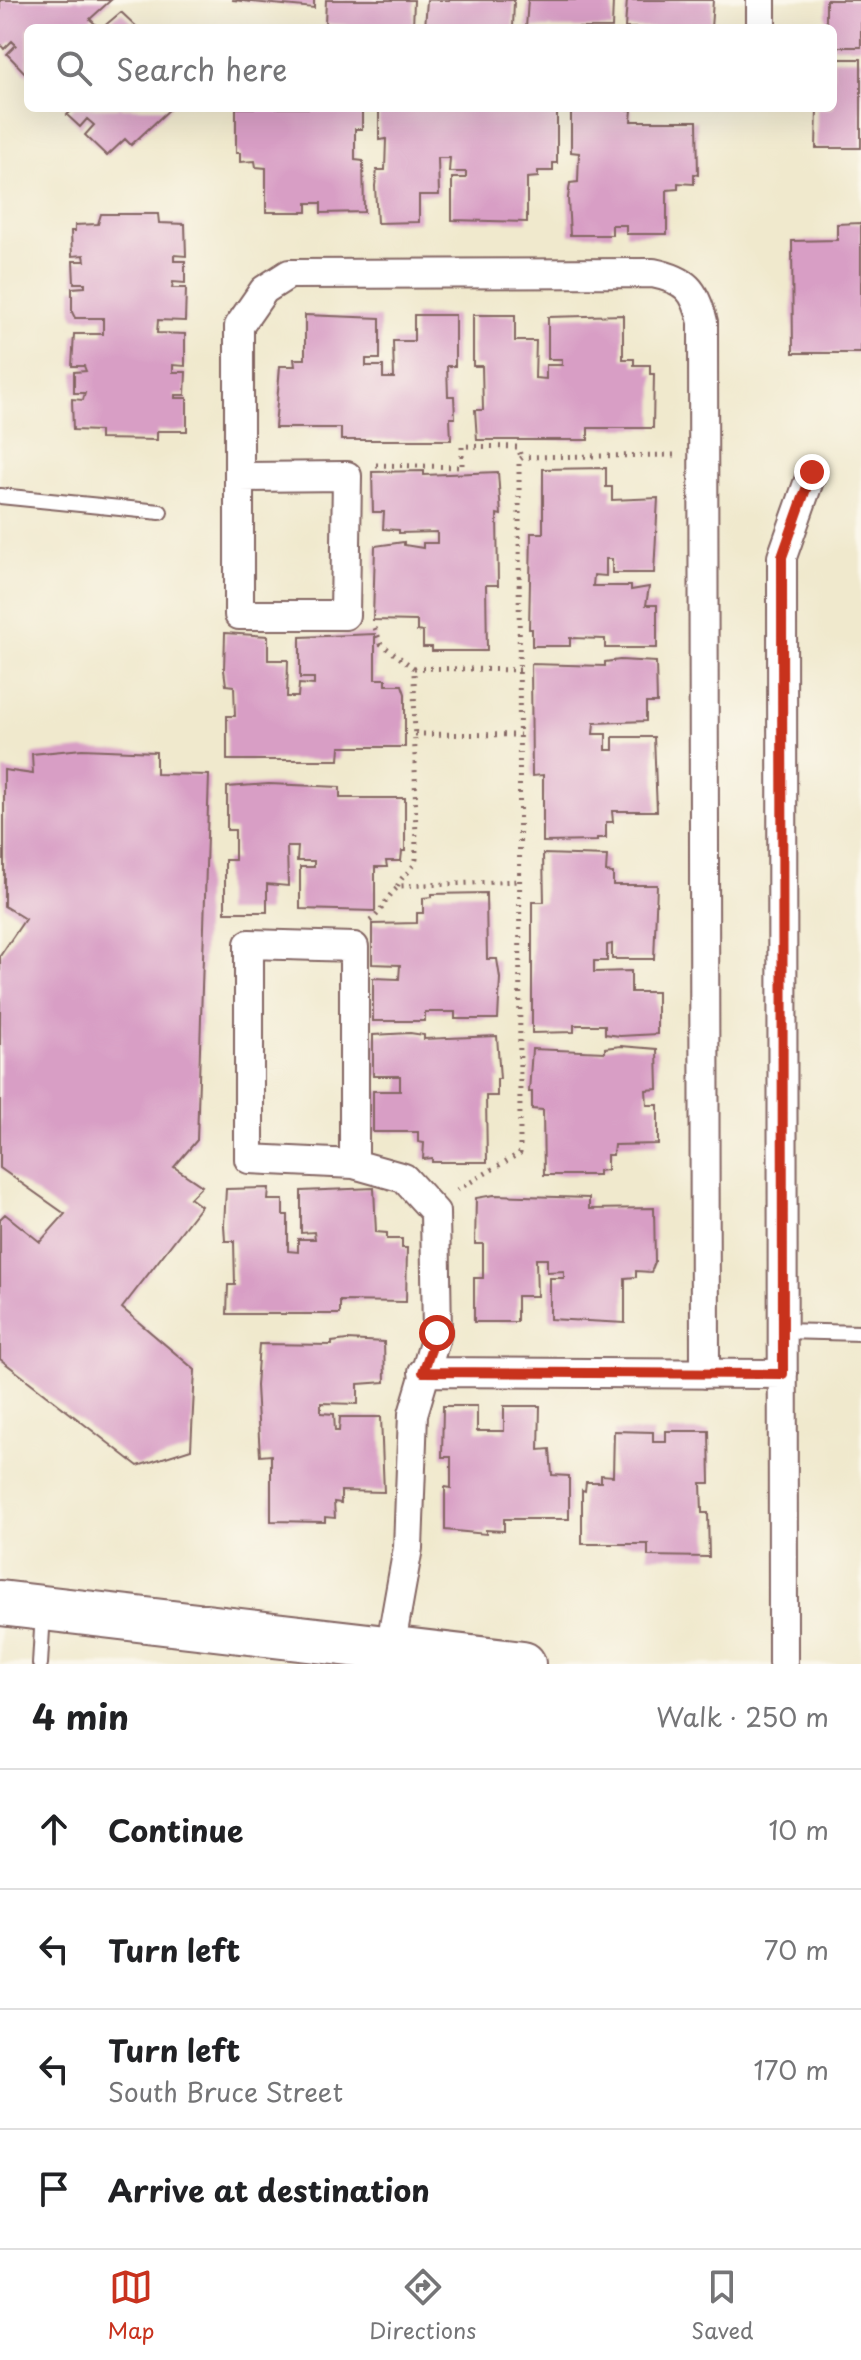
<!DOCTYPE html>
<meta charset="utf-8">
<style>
:root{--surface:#fff;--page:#f6f6f6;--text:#202124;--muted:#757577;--line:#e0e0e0;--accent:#c8321e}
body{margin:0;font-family:"Playpen Sans",sans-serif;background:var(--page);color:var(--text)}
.stop{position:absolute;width:24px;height:24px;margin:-18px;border:6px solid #c8321e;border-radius:50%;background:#fff}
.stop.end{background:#c8321e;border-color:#fff;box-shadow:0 2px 8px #0008}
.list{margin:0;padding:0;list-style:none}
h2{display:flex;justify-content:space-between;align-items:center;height:104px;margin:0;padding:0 32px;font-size:34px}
h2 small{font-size:26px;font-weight:400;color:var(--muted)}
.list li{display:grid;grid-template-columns:52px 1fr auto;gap:24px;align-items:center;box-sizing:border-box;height:120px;padding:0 32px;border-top:2px solid var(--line)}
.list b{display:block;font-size:30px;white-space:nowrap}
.list p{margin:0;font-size:26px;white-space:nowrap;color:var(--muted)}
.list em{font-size:26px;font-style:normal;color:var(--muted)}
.icon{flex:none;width:44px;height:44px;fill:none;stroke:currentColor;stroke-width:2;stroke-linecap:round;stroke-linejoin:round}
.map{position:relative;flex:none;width:861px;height:1664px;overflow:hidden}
.search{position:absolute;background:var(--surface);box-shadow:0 8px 32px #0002;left:24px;right:24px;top:24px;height:88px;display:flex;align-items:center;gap:20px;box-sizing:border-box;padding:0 28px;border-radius:12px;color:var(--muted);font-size:30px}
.sheet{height:584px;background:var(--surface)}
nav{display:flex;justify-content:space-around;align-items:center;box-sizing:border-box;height:112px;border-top:2px solid var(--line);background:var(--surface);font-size:22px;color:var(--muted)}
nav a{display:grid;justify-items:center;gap:4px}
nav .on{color:var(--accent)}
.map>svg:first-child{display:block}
</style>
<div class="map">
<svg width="861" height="1664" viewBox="0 0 861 1664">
<rect width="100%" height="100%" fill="#fbf7ec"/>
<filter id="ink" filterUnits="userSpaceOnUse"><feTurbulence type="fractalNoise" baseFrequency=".0125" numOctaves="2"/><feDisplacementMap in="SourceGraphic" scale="16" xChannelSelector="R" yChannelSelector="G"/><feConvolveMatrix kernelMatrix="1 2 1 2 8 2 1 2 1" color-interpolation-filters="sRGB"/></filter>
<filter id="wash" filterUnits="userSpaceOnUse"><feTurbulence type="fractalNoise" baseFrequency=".006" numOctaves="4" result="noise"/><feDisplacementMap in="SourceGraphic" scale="32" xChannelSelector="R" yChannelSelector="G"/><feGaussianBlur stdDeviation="1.8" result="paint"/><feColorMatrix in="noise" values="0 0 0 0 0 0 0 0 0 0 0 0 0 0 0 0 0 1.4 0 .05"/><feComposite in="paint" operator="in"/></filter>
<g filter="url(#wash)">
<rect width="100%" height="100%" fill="#f0e9cd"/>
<g id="blocks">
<path fill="#d89ec5" d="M 0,0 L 111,0 L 90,19 L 99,28 L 28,28 L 28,76 L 7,54 L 16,45 L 12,41 L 4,49 L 0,44 Z
M 232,0 L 314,0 L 314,8 Z
M 326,0 L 414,0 L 413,28 L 325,24 Z
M 427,0 L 514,0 L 513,28 L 425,28 Z
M 528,0 L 613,0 L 612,28 L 526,28 Z
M 627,0 L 713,0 L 711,28 L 625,28 Z
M 826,0 L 861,0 L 861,47 L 833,47 L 833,28 L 826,28 Z
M 121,12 L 138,28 L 102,28 Z
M 833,59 L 861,59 L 861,148 L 816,148 L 817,108 L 833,108 Z
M 74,108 L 171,108 L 131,145 L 125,139 L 107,156 L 85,135 L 94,125 L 87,119 L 80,127 L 67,115 Z
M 236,108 L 362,108 L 362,129 L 355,129 L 355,160 L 363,161 L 364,212 L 321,213 L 321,203 L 307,203 L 307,212 L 266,212 L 266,168 L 256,167 L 255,161 L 240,162 L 240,153 L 236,153 Z
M 379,108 L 557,109 L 557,163 L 553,163 L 553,171 L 538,171 L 538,177 L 527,178 L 527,222 L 452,220 L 452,178 L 466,178 L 466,172 L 449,172 L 450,158 L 438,158 L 439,195 L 419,195 L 419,222 L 377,223 L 375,186 L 377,170 L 385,170 L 386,139 L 379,140 Z
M 614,108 L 632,110 L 631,121 L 697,121 L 698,175 L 694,174 L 694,184 L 678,183 L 678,189 L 667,190 L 667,234 L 626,234 L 626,225 L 612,225 L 612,235 L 570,235 L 568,198 L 570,183 L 578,182 L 579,153 L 571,152 L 571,110 Z
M 101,214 L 158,214 L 159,223 L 185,224 L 186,256 L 174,255 L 174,261 L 185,261 L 185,283 L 173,282 L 172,288 L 186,288 L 185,321 L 158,320 L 157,333 L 185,334 L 185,366 L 173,365 L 173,372 L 186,372 L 185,395 L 175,395 L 175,398 L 187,398 L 187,431 L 157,431 L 157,440 L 100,439 L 100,431 L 73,430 L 72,399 L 83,400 L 85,393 L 74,393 L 74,372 L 86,371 L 84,366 L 72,366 L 74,334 L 103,334 L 103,318 L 75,318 L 72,312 L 72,288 L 85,287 L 85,283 L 74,283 L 73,261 L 85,261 L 84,255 L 72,256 L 71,231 L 75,231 L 75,225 L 98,224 Z
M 861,223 L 861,353 L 793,353 L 792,241 L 837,240 L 837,224 Z
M 305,315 L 380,318 L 380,359 L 366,359 L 366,366 L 383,366 L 383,378 L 394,378 L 393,341 L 414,341 L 414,315 L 455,315 L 455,366 L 447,366 L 448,396 L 454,396 L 455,418 L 450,418 L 451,440 L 341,440 L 341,428 L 275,428 L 280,366 L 295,366 L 294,359 L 305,359 Z
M 473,315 L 515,315 L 515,341 L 536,341 L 535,378 L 546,379 L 546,365 L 562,365 L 562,359 L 548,359 L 548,317 L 623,315 L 623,359 L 634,359 L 634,365 L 650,365 L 650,374 L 654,374 L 653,428 L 588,428 L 588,440 L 477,440 L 475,410 L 483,410 L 482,366 L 473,366 Z
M 606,468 L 606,487 L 612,487 L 612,500 L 658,498 L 654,573 L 612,573 L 612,559 L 606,559 L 606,576 L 594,575 L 593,586 L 631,586 L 631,590 L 649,587 L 646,605 L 657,605 L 657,648 L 605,648 L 605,639 L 570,638 L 570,646 L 532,646 L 532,629 L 529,629 L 531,533 L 543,533 L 543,469 Z
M 424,471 L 424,475 L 498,472 L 501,515 L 497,514 L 498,585 L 486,585 L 487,651 L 432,651 L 432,647 L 423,647 L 423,632 L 417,631 L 417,621 L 373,620 L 375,546 L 404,542 L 404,545 L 423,548 L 423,543 L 437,543 L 437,532 L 399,533 L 399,530 L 383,529 L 384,512 L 373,512 L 372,472 Z
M 225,633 L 268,636 L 268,660 L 288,660 L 287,697 L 298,697 L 299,684 L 314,685 L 314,678 L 300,678 L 300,637 L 375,634 L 375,679 L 386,679 L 386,685 L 402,685 L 405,694 L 405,747 L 340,747 L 339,760 L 227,760 L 227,716 L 235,716 L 234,686 L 226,685 L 224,670 Z
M 620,660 L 656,662 L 657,703 L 646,703 L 646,721 L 594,723 L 593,734 L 606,734 L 606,750 L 613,750 L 613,737 L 654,737 L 657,811 L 612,811 L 613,822 L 606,822 L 606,838 L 597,838 L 597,841 L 543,842 L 543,775 L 532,776 L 531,664 L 605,666 L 605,662 Z
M 82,749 L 156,752 L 156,774 L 209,775 L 197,1140 L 174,1167 L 202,1186 L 190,1198 L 201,1206 L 122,1308 L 195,1370 L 191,1449 L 138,1466 L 0,1359 L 0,1219 L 5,1214 L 40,1242 L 65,1214 L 0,1168 L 0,956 L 25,919 L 4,906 L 4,770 L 33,774 L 32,754 Z
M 269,784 L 340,787 L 340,798 L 405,798 L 405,851 L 402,851 L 401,861 L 386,861 L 387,867 L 375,867 L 375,911 L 300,909 L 300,867 L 314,867 L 314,861 L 297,861 L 298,847 L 287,847 L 288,886 L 267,884 L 267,912 L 225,912 L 225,860 L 235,860 L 235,830 L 227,830 L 227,787 Z
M 543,854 L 607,856 L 606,872 L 613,873 L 613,885 L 657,885 L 654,959 L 612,959 L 612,944 L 607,945 L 607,961 L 594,961 L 594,972 L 631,971 L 631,992 L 657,992 L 657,1034 L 620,1036 L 605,1034 L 605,1025 L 574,1025 L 574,1032 L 532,1033 L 532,902 L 544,902 Z
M 486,893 L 487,959 L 497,959 L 500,978 L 498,1019 L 455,1019 L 455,1012 L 425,1012 L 425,1021 L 373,1021 L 373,978 L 399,979 L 400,965 L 372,964 L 372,924 L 417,923 L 417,913 L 423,913 L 423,898 L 432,897 L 432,894 Z
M 410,1033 L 424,1035 L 424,1039 L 497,1036 L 500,1079 L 497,1079 L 497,1096 L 486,1096 L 487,1162 L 432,1162 L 432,1158 L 423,1159 L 424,1143 L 418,1142 L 418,1132 L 373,1132 L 373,1091 L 400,1091 L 400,1076 L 373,1076 L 373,1035 Z
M 621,1046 L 657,1049 L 658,1089 L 646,1090 L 647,1105 L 658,1105 L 658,1144 L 614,1145 L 613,1155 L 607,1155 L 607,1170 L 598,1171 L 598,1175 L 544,1175 L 543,1110 L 532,1109 L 532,1092 L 529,1092 L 532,1049 L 605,1052 L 605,1048 Z
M 269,1188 L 268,1200 L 283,1200 L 283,1215 L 288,1215 L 288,1251 L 298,1252 L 298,1239 L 315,1239 L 314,1232 L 301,1233 L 301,1191 L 374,1188 L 376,1232 L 387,1233 L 387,1239 L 402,1239 L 402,1248 L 407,1248 L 406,1302 L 340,1301 L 340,1314 L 227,1314 L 228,1285 L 235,1285 L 234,1241 L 225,1241 L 224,1225 L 226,1189 Z
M 494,1195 L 589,1198 L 589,1209 L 654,1208 L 655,1262 L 651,1272 L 636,1271 L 636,1277 L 625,1278 L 625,1323 L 550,1319 L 550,1278 L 564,1278 L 564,1271 L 547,1272 L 547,1259 L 536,1259 L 537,1296 L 517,1296 L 517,1322 L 474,1322 L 474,1278 L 483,1278 L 483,1244 L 475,1244 L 476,1198 Z
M 347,1340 L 384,1342 L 385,1382 L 358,1384 L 358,1404 L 321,1403 L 321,1413 L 334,1414 L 335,1431 L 339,1431 L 340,1417 L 381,1417 L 384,1492 L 341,1491 L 341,1503 L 334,1502 L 335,1518 L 325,1517 L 325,1522 L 271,1521 L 271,1455 L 260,1456 L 256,1386 L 259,1344 L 332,1345 L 332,1342 Z
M 443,1406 L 477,1406 L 477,1431 L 504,1431 L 504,1406 L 540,1406 L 539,1450 L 550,1449 L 552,1475 L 569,1476 L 569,1519 L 504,1519 L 504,1531 L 486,1530 L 486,1534 L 445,1530 L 445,1487 L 451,1488 L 451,1457 L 442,1457 Z
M 614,1431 L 653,1432 L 653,1442 L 666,1442 L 666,1431 L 709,1431 L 710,1483 L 701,1483 L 702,1513 L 708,1513 L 709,1557 L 648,1556 L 648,1544 L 582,1544 L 582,1490 L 585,1491 L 586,1482 L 601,1482 L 601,1475 L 613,1476 Z"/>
</g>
</g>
<g filter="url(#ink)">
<use href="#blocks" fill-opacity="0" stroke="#846664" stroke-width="2"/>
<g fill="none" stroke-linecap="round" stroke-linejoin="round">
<defs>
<path id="service" d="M 0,496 L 160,512
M 783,1331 L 861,1333
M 40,1664 L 43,1612"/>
<path id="minor" d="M 761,0 L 761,28
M 239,477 L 347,476 L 345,615 L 239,615 L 239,326 L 264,290 L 289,274 L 653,273 C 686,280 695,289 703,322 L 705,1374
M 354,1164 L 354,947 L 249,944 L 249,1159 L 354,1164 L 404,1178 L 435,1212 L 437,1333 L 413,1414 L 408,1548 L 390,1649
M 423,1372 L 783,1374
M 783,1664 L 782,557 L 812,472"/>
<path id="primary" d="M 0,1603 L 523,1664"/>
</defs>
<use href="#service" stroke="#846664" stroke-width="18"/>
<use href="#minor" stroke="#846664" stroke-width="32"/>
<use href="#primary" stroke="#846664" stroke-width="48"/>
<path stroke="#846664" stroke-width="5" stroke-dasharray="2 6" stroke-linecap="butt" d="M 376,465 L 462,467 L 462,446 L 517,447 L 522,458
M 375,628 L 381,644 L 414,668 L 416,859 C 413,872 400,875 397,888
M 414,668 L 520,670
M 415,734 L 520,735
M 370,921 C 383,912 386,895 400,886 L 519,881
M 457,1190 L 520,1153 L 519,460 L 523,457 L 674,455"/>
<use href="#service" stroke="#fff" stroke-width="14"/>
<use href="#minor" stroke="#fff" stroke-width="28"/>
<use href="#primary" stroke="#fff" stroke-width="44"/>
</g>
</g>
<g fill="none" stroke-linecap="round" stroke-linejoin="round" filter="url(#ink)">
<path stroke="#c8321e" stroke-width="10" d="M 437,1333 L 423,1372 L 783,1374 L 782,557 L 812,472"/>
</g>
</svg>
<div class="stop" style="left:437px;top:1333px"></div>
<div class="stop end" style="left:812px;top:472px"></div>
<div class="search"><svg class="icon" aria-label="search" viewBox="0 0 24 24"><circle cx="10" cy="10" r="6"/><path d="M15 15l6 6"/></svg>Search here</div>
</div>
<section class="sheet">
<h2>4 min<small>Walk · 250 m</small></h2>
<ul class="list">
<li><svg class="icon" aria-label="ahead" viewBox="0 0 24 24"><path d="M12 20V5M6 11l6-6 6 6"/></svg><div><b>Continue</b></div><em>10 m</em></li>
<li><svg class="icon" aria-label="left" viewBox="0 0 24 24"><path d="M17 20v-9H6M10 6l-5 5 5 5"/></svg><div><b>Turn left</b></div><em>70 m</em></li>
<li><svg class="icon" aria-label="left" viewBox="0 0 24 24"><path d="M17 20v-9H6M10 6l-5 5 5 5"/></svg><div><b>Turn left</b><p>South Bruce Street</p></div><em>170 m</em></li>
<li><svg class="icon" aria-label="arrive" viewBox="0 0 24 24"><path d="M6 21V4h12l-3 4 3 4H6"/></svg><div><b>Arrive at destination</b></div></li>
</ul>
</section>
<nav>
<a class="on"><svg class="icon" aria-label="map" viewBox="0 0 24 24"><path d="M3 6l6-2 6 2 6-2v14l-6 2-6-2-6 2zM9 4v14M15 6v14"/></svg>Map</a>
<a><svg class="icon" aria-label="directions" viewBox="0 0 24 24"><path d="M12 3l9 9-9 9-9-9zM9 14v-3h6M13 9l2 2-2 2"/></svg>Directions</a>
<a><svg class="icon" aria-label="saved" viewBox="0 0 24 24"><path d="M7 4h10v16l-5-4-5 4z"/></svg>Saved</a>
</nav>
